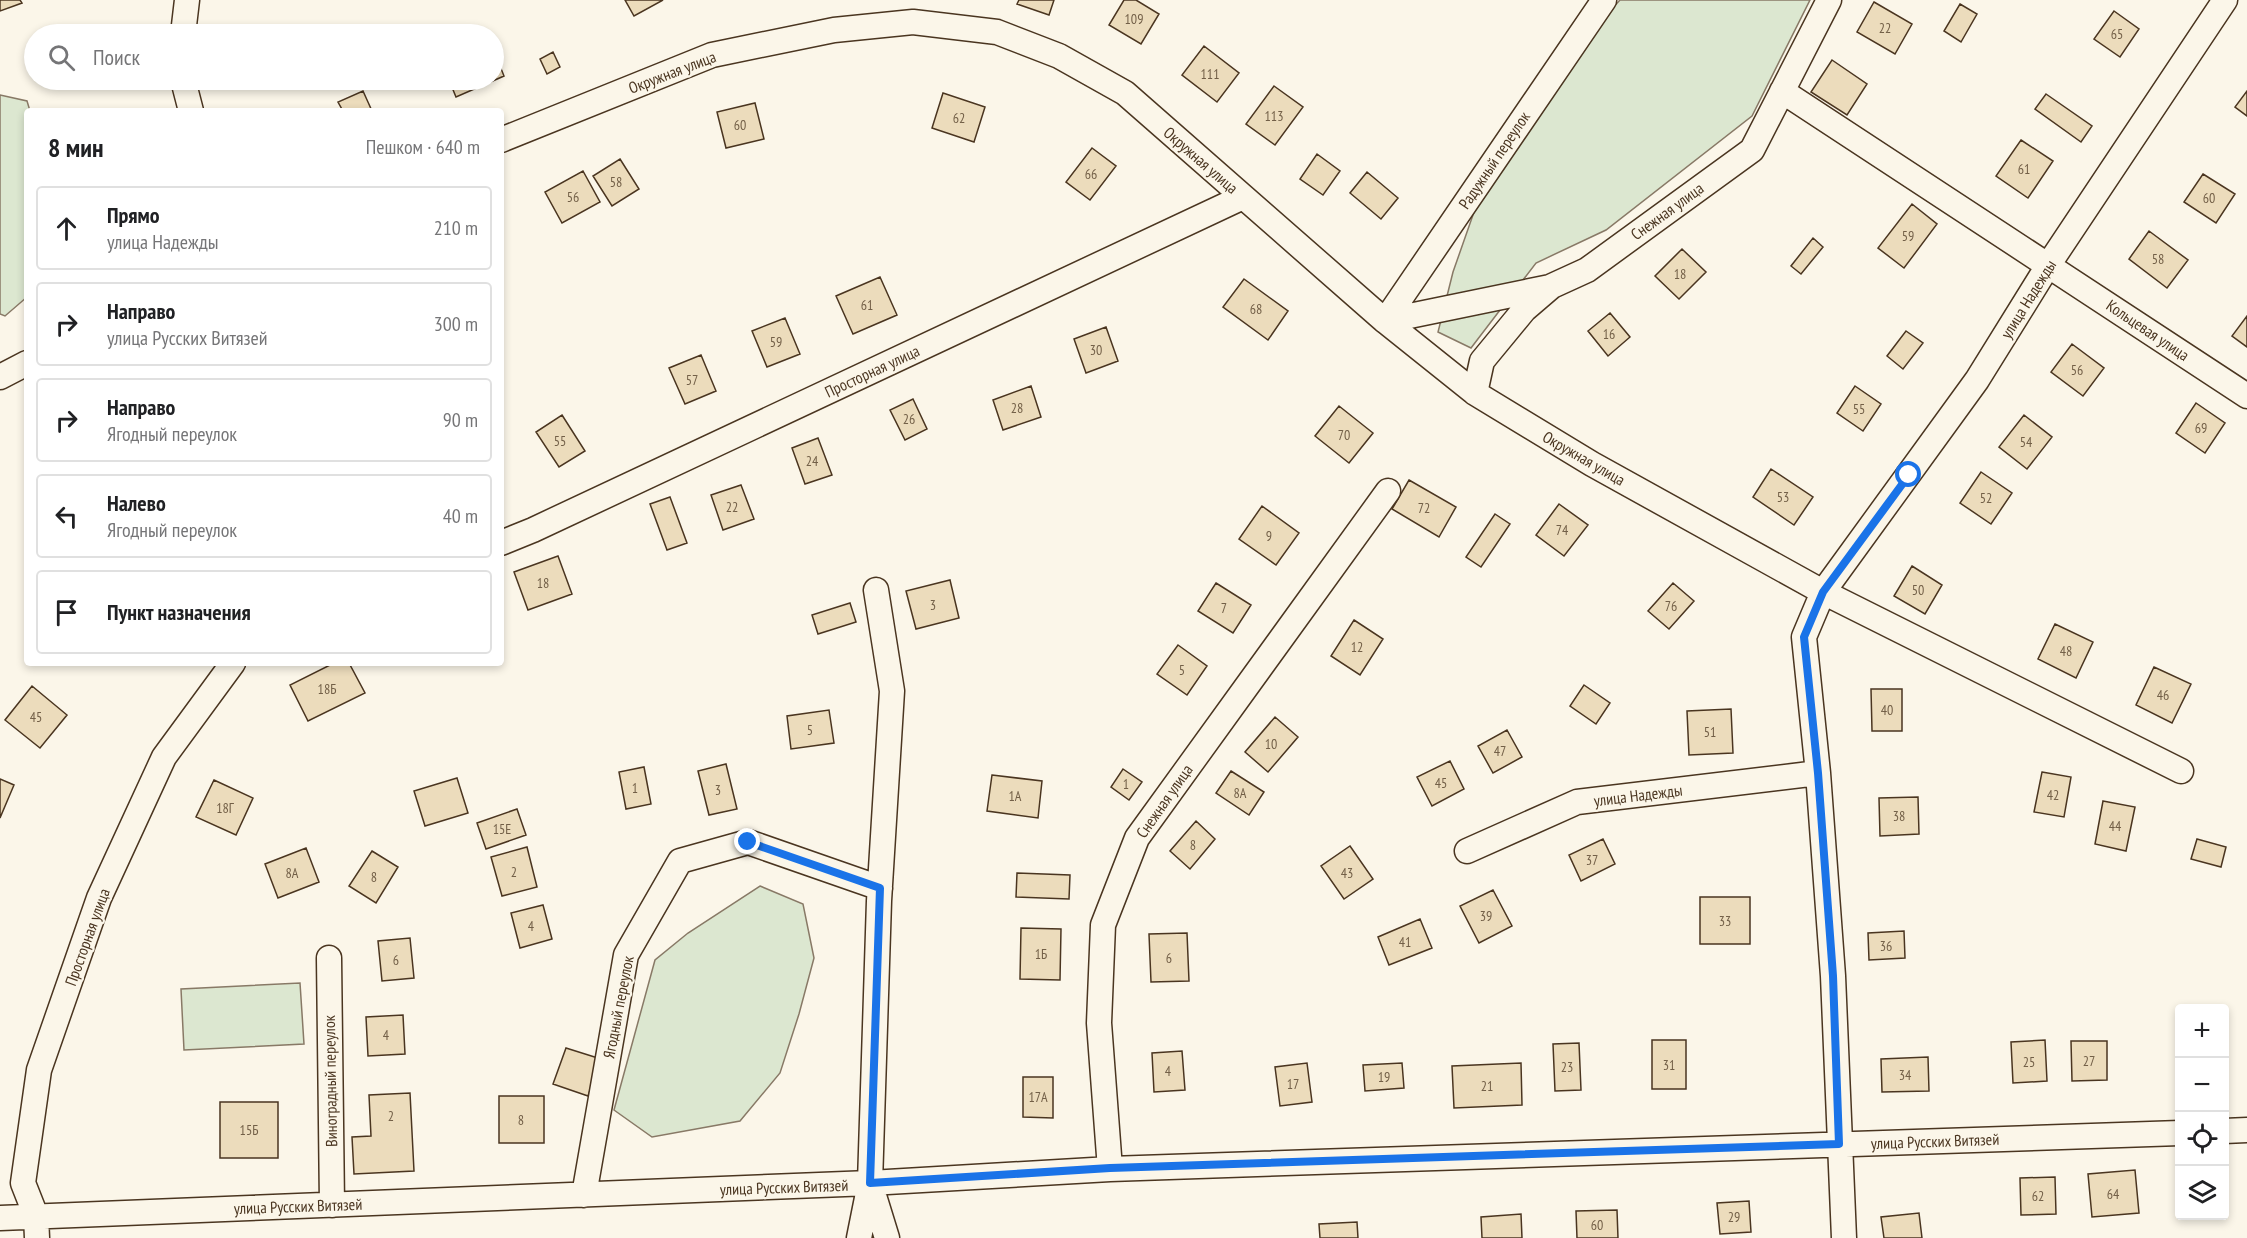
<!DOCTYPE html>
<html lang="ru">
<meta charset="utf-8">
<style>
:root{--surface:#fff;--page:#f6f6f6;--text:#202124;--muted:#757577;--line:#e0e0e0}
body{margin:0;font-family:"PT Sans Narrow",sans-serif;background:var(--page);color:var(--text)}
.controls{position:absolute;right:18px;bottom:18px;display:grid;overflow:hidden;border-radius:6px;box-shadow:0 3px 9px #0003}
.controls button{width:54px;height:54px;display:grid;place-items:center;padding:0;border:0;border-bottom:2px solid var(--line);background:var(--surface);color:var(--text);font:30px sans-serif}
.stop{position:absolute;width:18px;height:18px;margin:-14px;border:4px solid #1a73e8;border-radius:50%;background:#fff}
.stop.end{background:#1a73e8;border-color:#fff;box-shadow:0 2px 6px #0008}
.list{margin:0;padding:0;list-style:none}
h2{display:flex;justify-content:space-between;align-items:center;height:78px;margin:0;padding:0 24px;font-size:26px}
h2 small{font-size:20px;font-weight:400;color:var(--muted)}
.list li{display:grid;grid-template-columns:39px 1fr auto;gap:18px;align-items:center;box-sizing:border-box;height:84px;margin:0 12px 12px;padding:0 12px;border:2px solid var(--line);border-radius:6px}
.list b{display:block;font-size:22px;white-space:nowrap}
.list p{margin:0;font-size:20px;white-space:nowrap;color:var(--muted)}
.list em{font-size:20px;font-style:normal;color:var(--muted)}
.icon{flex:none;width:33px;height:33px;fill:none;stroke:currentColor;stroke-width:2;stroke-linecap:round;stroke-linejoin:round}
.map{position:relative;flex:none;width:2247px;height:1238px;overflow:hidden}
.search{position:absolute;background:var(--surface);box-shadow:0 3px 9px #0003;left:24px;top:24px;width:480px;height:66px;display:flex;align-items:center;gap:15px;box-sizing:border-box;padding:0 21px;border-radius:33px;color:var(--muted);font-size:22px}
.panel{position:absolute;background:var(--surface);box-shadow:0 3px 9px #0003;left:24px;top:108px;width:480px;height:558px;border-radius:6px}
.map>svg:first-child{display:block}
</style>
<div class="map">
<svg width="2247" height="1238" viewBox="0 0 2247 1238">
<rect width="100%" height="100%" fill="#fbf6e9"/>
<path fill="#dce7d0" stroke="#887966" stroke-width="1.5" d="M 1620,0 L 1810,0 L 1752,116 L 1606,230 L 1536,263 L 1471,348 L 1438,332 L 1453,272 L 1474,212 L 1526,102 Z
M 0,95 L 27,101 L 30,111 L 27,111 L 27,297 L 5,316 L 0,314 Z
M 760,886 L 803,904 L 814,958 L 799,1014 L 780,1073 L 740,1121 L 652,1137 L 614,1110 L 655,960 L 688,933 Z
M 300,983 L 304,1044 L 184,1050 L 181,989 Z"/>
<path fill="#ecdcbc" stroke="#4a3520" stroke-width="1.5" d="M 0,0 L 20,0 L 22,3 L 0,11 Z
M 625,0 L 663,0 L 634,16 Z
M 1019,0 L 1054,0 L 1049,15 L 1017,4 Z
M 1124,0 L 1136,0 L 1159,14 L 1141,44 L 1109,25 Z
M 1874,2 L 1912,24 L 1895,54 L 1857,32 Z
M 1960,4 L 1977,14 L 1961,42 L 1944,31 Z
M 2114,11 L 2139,29 L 2120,57 L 2094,39 Z
M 1204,46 L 1239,73 L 1217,102 L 1182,75 Z
M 494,51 L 504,76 L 456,97 L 449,80 L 494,80 Z
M 553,52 L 560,67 L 547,74 L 540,59 Z
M 1832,60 L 1867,84 L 1847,115 L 1811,92 Z
M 1274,86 L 1303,107 L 1275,145 L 1246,124 Z
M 363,91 L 372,111 L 343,111 L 338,102 Z
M 2247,91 L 2247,116 L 2235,107 Z
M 943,93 L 985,107 L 974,142 L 932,128 Z
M 2046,94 L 2092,126 L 2081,142 L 2035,109 Z
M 755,103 L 764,139 L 726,148 L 717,112 Z
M 2021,140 L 2053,161 L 2028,198 L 1996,176 Z
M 1092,148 L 1116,166 L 1090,200 L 1066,182 Z
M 1317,154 L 1340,171 L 1323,195 L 1300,179 Z
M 620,159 L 639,189 L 612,206 L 593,176 Z
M 583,171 L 600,202 L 562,223 L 545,192 Z
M 1367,172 L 1398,198 L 1381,219 L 1350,193 Z
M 2203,174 L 2235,194 L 2216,223 L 2184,202 Z
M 1912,204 L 1937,224 L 1904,268 L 1878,248 Z
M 2149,231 L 2188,260 L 2167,288 L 2129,259 Z
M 1813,238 L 1823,247 L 1801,274 L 1791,266 Z
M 1682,249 L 1706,272 L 1679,299 L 1655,276 Z
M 880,277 L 897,315 L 853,334 L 836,296 Z
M 1244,279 L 1288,311 L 1268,340 L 1223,307 Z
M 1610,313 L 1630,337 L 1608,356 L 1588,331 Z
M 2247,316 L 2247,347 L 2232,336 Z
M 785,318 L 800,354 L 767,367 L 752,331 Z
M 1106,327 L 1118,361 L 1086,373 L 1074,339 Z
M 1906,331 L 1923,343 L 1903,369 L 1887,356 Z
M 2072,344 L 2104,368 L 2083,396 L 2051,372 Z
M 701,355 L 716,391 L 685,404 L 669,368 Z
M 1031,386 L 1041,417 L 1003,430 L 993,400 Z
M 1855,386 L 1881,404 L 1863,431 L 1837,413 Z
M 913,399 L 927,429 L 905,440 L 890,410 Z
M 2196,403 L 2225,423 L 2205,453 L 2176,433 Z
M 1339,406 L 1373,433 L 1349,463 L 1315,436 Z
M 562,415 L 585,451 L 559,467 L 536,432 Z
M 2024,415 L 2052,437 L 2027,469 L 1999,447 Z
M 818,438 L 832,475 L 805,484 L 792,448 Z
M 1771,469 L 1813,497 L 1794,525 L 1753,497 Z
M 1981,472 L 2012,493 L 1991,524 L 1960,503 Z
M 1409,480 L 1456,507 L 1439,537 L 1392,509 Z
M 741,485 L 754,519 L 723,530 L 711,495 Z
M 670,497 L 687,543 L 667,550 L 650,504 Z
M 1559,504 L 1588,525 L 1564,556 L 1536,535 Z
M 1262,506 L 1299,533 L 1276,565 L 1239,539 Z
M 1495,514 L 1510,524 L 1481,567 L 1466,557 Z
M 558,556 L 572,594 L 528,610 L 514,572 Z
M 1912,566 L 1942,585 L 1925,614 L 1894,596 Z
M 950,580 L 959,618 L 916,629 L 906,591 Z
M 1216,583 L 1251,605 L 1233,633 L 1198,611 Z
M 1673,583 L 1694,601 L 1669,629 L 1648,611 Z
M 850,603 L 856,622 L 818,634 L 812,615 Z
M 1354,620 L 1383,639 L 1360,675 L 1331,656 Z
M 2055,624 L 2093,642 L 2076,678 L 2038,659 Z
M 1178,645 L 1207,666 L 1187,695 L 1157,674 Z
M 334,663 L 349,663 L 365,693 L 308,721 L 290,685 Z
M 2154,667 L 2191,684 L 2172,723 L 2136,705 Z
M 1584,685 L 1610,703 L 1596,724 L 1570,706 Z
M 32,686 L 67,715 L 40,748 L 5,720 Z
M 1871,689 L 1902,689 L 1902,731 L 1872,731 Z
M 1731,709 L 1733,753 L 1689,755 L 1687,711 Z
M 829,710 L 834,743 L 791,749 L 787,716 Z
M 1275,717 L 1298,737 L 1268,772 L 1245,752 Z
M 1507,730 L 1522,757 L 1493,773 L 1478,746 Z
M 1450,761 L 1464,789 L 1432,806 L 1417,777 Z
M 726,764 L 737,809 L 709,815 L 698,771 Z
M 644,767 L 651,804 L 626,809 L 619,772 Z
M 1123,769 L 1142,782 L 1129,800 L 1111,787 Z
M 1231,771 L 1264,792 L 1249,815 L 1216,793 Z
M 2042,772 L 2071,777 L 2064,817 L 2034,812 Z
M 992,775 L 1042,781 L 1038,818 L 987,811 Z
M 457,778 L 468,813 L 425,826 L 414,791 Z
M 0,779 L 14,785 L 0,818 Z
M 214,780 L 253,798 L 236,835 L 196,817 Z
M 1918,797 L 1919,834 L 1880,836 L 1879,798 Z
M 2103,801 L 2135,807 L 2126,851 L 2095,844 Z
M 517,809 L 526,835 L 486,849 L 477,823 Z
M 1196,821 L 1215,839 L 1190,869 L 1170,851 Z
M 1603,839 L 1615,864 L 1581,881 L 1569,855 Z
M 2197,839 L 2226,847 L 2221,867 L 2191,859 Z
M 1350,846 L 1373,879 L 1344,899 L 1321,866 Z
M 527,847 L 537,887 L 502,896 L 491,857 Z
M 306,848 L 319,882 L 278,898 L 265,864 Z
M 372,851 L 398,867 L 376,903 L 349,886 Z
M 1017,873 L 1070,875 L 1069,899 L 1016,897 Z
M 1493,890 L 1512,926 L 1479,943 L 1460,906 Z
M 1700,897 L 1750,897 L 1750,944 L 1700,944 Z
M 543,905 L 552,939 L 520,948 L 511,913 Z
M 1420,919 L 1432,948 L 1389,965 L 1378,937 Z
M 1021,928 L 1061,929 L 1060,980 L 1020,979 Z
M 1904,931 L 1905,958 L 1869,960 L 1868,933 Z
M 1187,933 L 1189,981 L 1151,982 L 1149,934 Z
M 410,938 L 414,978 L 382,981 L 378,941 Z
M 403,1015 L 405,1054 L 368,1056 L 366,1017 Z
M 1652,1040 L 1686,1040 L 1686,1089 L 1652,1089 Z
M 2045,1040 L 2047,1081 L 2013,1083 L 2011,1042 Z
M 2071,1041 L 2107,1041 L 2107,1080 L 2072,1081 Z
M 1579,1043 L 1581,1090 L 1555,1091 L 1553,1044 Z
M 566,1048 L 601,1059 L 588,1096 L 553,1084 Z
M 1182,1051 L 1185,1090 L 1154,1092 L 1152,1053 Z
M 1928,1057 L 1929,1091 L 1882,1092 L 1881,1059 Z
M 1307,1063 L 1312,1102 L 1280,1106 L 1275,1067 Z
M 1402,1063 L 1404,1088 L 1365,1091 L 1363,1065 Z
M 1521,1063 L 1522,1105 L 1454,1108 L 1452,1066 Z
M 1023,1077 L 1053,1077 L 1053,1118 L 1023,1117 Z
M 410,1093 L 414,1171 L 354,1174 L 352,1137 L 371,1136 L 369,1095 Z
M 499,1096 L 544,1096 L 544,1143 L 499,1143 Z
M 220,1102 L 278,1102 L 278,1158 L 220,1158 Z
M 2135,1170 L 2139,1213 L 2092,1217 L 2088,1174 Z
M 2055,1177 L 2056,1214 L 2021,1215 L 2020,1178 Z
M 1749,1201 L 1751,1232 L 1720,1234 L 1717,1203 Z
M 1617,1210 L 1618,1238 L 1577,1238 L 1576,1211 Z
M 1919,1213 L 1922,1238 L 1884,1238 L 1881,1217 Z
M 1521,1214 L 1522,1238 L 1482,1238 L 1481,1217 Z
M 1357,1222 L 1358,1238 L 1320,1238 L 1319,1224 Z"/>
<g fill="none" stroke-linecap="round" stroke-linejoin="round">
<defs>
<path id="minor" d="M 183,34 L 187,0
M 183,80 L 191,111
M 1782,91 L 2247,396
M 501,140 L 712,55 L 834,30 L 913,22 L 997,32 L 1059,56 L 1125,93 L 1385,321 L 1475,393 L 1592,464 L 1823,592 L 2181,771
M 1385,321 L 1604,0
M 1385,321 L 1550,287
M 0,377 L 27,363
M 1475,393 L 1482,361 L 1524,310 L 1552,286 L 1587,270 L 1752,150 L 1829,0
M 501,543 L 533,530 L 1243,197
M 1467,851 L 1577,802 L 1818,773
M 329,958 L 332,1205
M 2224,1131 L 2247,1130
M 1110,1169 L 1099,1023 L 1103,925 L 1137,838 L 1388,491
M 871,1186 L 887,1238
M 584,1195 L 626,955 L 680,861 L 748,842 L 880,888
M 0,1218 L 870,1183 L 1110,1169 L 2180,1133
M 37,1238 L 36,1216 L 23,1183 L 39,1070 L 99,898 L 164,757 L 233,663
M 859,1238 L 870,1183 L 879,901 L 892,691 L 876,590
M 1844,1238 L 1833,976 L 1818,773 L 1804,637 L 1823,592 L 1977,380 L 2049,264 L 2225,0"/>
</defs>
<use href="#minor" stroke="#4a3520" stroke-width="27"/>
<use href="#minor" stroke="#fbf6e9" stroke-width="24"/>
</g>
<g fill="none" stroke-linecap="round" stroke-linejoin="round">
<path stroke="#1a73e8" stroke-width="8" d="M 748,842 L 880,888 L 870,1183 L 1110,1168 L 1839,1144 L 1833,976 L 1818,773 L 1804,637 L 1823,592 L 1909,475"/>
</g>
<g text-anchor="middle" stroke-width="4.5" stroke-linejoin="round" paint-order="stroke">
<g font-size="14" fill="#725f47">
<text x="1134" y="24">109</text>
<text x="1885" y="33">22</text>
<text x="2117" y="39">65</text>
<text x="1210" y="79">111</text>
<text x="1274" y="121">113</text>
<text x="959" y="123">62</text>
<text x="740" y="130">60</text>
<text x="2024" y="174">61</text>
<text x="1091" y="179">66</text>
<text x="616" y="187">58</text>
<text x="573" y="202">56</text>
<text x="2209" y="203">60</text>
<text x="1908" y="241">59</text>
<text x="2158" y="264">58</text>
<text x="1680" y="279">18</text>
<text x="867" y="310">61</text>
<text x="1256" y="314">68</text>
<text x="1609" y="339">16</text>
<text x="776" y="347">59</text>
<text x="1096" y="355">30</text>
<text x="2077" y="375">56</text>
<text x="692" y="385">57</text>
<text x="1017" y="413">28</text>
<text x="1859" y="414">55</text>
<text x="909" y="424">26</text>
<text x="2201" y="433">69</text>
<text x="1344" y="440">70</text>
<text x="560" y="446">55</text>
<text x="2026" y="447">54</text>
<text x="812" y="466">24</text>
<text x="1783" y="502">53</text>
<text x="1986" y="503">52</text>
<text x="732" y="512">22</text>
<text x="1424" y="513">72</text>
<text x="1562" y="535">74</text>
<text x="1269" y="541">9</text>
<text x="543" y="588">18</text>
<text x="1918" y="595">50</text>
<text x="933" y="610">3</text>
<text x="1671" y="611">76</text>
<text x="1224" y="613">7</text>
<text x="1357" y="652">12</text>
<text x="2066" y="656">48</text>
<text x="1182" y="675">5</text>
<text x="327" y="694">18Б</text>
<text x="2163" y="700">46</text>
<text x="1887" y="715">40</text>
<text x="36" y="722">45</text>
<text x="810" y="735">5</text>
<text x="1710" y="737">51</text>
<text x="1271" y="749">10</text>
<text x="1500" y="756">47</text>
<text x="1441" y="788">45</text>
<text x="1126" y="789">1</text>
<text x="635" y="793">1</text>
<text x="718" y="795">3</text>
<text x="1240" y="798">8А</text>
<text x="2053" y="800">42</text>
<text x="1015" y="801">1А</text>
<text x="225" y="813">18Г</text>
<text x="1899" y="821">38</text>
<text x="2115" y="831">44</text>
<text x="502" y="834">15Е</text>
<text x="1193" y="850">8</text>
<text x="1592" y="865">37</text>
<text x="514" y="877">2</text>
<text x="292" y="878">8А</text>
<text x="1347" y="878">43</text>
<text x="374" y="882">8</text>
<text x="1486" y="921">39</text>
<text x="1725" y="926">33</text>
<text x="531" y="931">4</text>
<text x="1405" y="947">41</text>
<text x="1886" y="951">36</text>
<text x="1041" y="959">1Б</text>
<text x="1169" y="963">6</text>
<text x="396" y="965">6</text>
<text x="386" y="1040">4</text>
<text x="2089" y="1066">27</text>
<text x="2029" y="1067">25</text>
<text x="1669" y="1070">31</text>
<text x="1567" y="1072">23</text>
<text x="1168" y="1076">4</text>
<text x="1905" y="1080">34</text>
<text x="1384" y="1082">19</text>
<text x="1293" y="1089">17</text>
<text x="1487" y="1091">21</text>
<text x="1038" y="1102">17А</text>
<text x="391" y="1121">2</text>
<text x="521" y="1125">8</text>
<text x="249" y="1135">15Б</text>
<text x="2113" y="1199">64</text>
<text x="2038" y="1201">62</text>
<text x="1734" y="1222">29</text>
<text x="1597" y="1230">60</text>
</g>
<g font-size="16" fill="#4a3520" stroke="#fbf6e9">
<text transform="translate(672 72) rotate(-21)" y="6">Окружная улица</text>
<text transform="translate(1201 160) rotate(41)" y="6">Окружная улица</text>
<text transform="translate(1494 160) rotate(-56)" y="6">Радужный переулок</text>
<text transform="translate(1667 211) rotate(-36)" y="6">Снежная улица</text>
<text transform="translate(2028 299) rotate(-58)" y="6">улица Надежды</text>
<text transform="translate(2148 330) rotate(34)" y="6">Кольцевая улица</text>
<text transform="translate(872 371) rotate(-25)" y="6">Просторная улица</text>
<text transform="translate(1584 458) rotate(30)" y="6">Окружная улица</text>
<text transform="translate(1638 795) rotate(-7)" y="6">улица Надежды</text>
<text transform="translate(1164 801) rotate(-55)" y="6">Снежная улица</text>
<text transform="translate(87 937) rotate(-70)" y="6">Просторная улица</text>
<text transform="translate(618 1007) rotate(-79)" y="6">Ягодный переулок</text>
<text transform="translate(330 1081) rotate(-91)" y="6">Виноградный переулок</text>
<text transform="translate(1935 1141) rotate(-2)" y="6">улица Русских Витязей</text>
<text transform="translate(784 1187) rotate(-2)" y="6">улица Русских Витязей</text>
<text transform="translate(298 1206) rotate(-2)" y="6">улица Русских Витязей</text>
</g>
</g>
</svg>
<div class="controls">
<button>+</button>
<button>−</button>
<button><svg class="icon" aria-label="locate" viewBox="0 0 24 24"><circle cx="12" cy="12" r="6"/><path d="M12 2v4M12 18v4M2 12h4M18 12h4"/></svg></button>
<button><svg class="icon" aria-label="layers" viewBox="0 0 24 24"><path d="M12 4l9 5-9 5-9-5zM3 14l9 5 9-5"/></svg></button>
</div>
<div class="stop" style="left:1909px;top:475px"></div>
<div class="stop end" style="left:748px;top:842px"></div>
<div class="search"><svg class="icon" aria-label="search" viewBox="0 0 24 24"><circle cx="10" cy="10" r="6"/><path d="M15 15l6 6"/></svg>Поиск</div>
<section class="panel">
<h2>8 мин<small>Пешком · 640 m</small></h2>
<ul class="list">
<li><svg class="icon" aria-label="ahead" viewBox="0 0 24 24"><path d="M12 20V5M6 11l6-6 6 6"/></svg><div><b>Прямо</b><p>улица Надежды</p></div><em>210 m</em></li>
<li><svg class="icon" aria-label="right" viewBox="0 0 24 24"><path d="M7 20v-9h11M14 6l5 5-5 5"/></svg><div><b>Направо</b><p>улица Русских Витязей</p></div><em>300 m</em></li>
<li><svg class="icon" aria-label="right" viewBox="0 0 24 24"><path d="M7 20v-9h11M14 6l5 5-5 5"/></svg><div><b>Направо</b><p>Ягодный переулок</p></div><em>90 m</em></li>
<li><svg class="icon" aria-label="left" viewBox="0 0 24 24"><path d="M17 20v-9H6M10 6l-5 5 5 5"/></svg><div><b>Налево</b><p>Ягодный переулок</p></div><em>40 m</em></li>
<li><svg class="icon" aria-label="arrive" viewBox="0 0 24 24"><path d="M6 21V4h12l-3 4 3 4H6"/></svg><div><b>Пункт назначения</b></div></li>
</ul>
</section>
</div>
